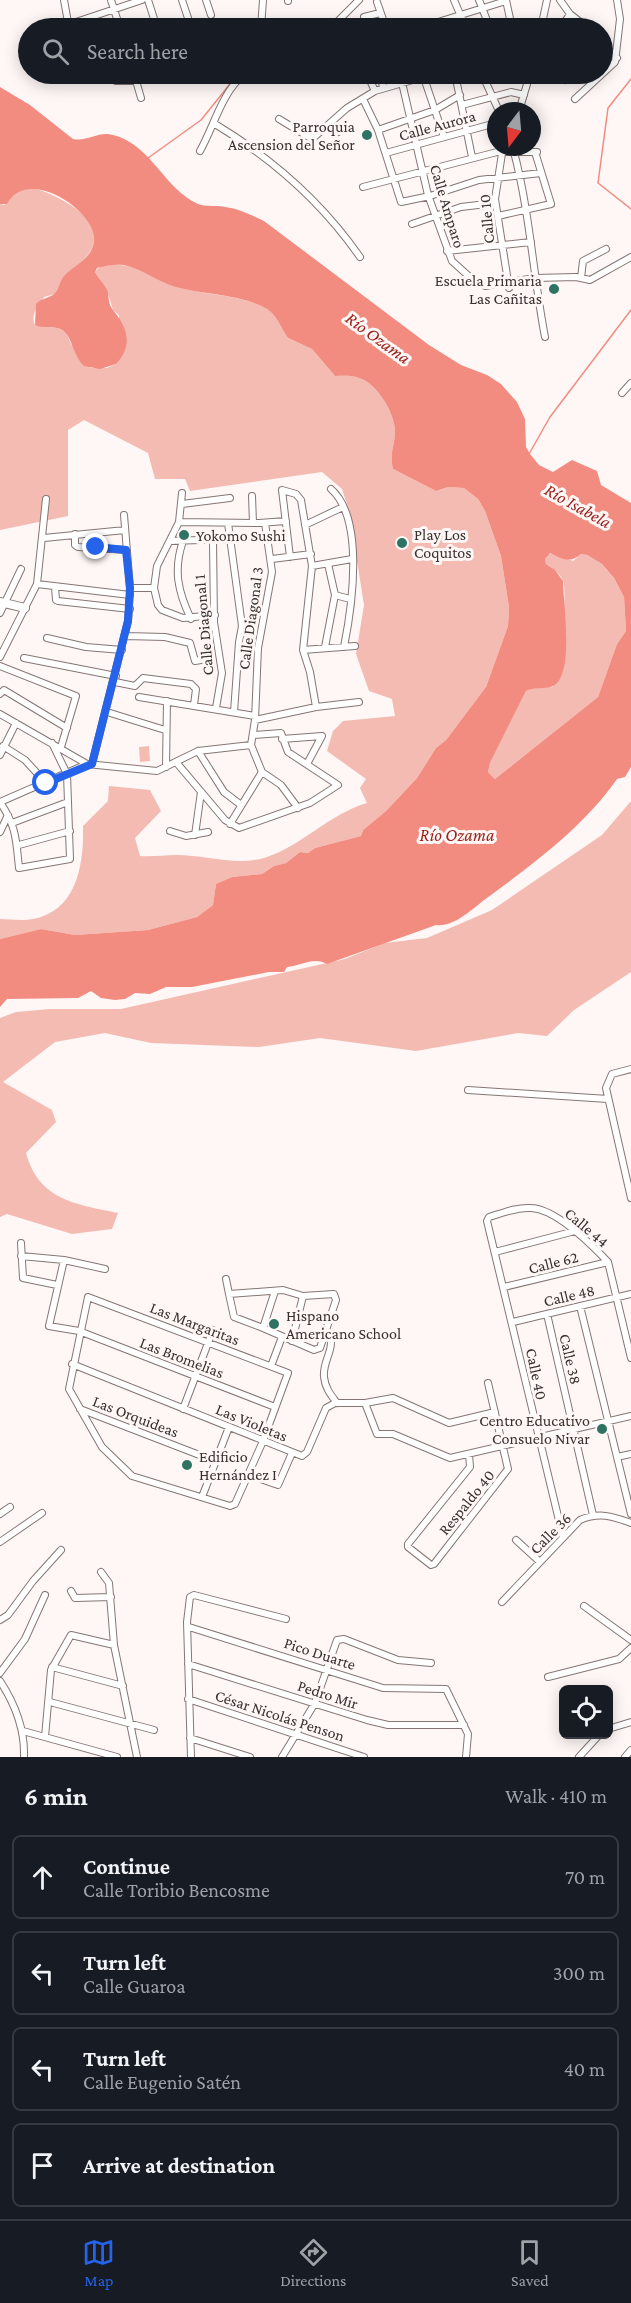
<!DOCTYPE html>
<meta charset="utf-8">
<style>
:root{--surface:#171b24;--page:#242831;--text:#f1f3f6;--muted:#9ea1a6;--line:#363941;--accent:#2563eb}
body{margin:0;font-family:"Crimson Pro",serif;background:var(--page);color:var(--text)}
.controls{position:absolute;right:18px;bottom:18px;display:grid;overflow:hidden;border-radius:9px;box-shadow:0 3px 15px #0003}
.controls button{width:54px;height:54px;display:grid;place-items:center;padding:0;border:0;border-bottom:2px solid var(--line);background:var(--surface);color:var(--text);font:30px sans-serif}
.compass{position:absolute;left:487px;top:102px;width:54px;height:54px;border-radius:50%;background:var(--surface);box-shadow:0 3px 15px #0003;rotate:196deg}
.stop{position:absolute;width:18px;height:18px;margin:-14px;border:4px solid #2563eb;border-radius:50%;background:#fff}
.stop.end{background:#2563eb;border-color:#fff;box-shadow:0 2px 6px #0008}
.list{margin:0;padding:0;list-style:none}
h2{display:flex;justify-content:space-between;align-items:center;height:78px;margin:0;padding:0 24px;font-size:26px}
h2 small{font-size:20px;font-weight:400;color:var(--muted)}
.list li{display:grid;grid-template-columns:39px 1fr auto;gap:18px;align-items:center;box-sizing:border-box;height:84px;margin:0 12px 12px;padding:0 12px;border:2px solid var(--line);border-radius:9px}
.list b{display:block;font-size:22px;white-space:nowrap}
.list p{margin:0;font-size:20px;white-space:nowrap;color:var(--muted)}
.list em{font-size:20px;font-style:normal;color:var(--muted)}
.icon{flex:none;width:33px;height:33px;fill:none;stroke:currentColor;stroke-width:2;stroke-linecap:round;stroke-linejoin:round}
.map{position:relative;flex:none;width:631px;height:1757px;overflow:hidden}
.search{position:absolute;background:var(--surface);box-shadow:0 3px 15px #0003;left:18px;right:18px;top:18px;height:66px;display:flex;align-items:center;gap:15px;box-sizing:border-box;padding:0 21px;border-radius:33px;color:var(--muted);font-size:22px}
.sheet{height:462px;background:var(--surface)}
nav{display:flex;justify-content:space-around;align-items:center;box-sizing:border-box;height:84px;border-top:2px solid var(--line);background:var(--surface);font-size:16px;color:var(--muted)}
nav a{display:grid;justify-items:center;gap:3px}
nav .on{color:var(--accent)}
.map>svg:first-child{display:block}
</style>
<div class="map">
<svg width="631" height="1757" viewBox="0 0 631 1757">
<rect width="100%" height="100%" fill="#fef7f6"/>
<path fill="#f4bbb2" d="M 31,187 C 52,193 109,218 92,248 C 82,267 63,274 55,294 L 44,297 C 38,306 30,315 35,325 L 57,328 L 66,332 L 71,344 L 91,368 L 107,368 L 116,364 L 119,315 L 113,310 L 108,293 L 95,272 C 100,264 112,264 120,265 C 139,266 155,279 172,285 C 201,296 239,293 267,309 C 278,316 281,329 288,338 L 312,349 L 335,376 C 343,376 351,375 359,378 C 377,383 395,414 395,431 C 395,445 389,454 393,469 L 436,491 L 448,487 L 464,488 L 478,499 L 485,511 L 501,556 L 509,607 L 508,626 L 486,687 L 446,740 L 436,748 L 417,778 L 386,811 L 363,830 L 361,836 L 315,848 L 308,853 L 300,852 L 286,863 L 274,866 L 262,874 L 232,877 L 216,884 L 213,905 L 197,917 L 148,930 L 75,935 L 41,929 L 0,939 L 0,919 C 10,919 22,921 33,919 C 77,911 84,864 83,826 L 108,801 L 109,786 L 150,790 L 161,811 L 135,838 L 140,856 C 153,857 164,855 176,855 C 206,855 235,866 264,858 C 302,846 329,814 367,803 L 360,788 L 366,779 L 327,751 L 333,731 L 343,721 L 395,716 L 392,699 L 369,691 L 356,654 L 364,605 L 349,510 L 342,489 L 322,472 L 190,491 L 185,479 L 155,479 L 148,453 L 84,420 L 68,430 L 68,516 L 0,530 L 0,204 L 5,205 L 15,192 Z
M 549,553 L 573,561 L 581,554 L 587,555 L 602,564 L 614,578 L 624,597 L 626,631 L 617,644 L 598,697 L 495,779 L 488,772 L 490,763 L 526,691 L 532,688 L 553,687 C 555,664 569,600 563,581 C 561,574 552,568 546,564 L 545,559 Z
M 149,746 L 150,761 L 140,762 L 139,747 Z
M 631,801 L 631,972 L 574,1010 L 547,1036 L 518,1033 L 416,1051 L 320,1038 L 259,1047 L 151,1043 L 105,1033 L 55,1042 L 3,1082 L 52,1110 L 56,1122 L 26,1153 C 39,1200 75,1204 118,1213 L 112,1229 L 72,1234 L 7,1214 L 0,1217 L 0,1018 L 16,1012 L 50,1009 L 121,1009 L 345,959 L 385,943 L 427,938 L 492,910 L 602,835 Z"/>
<path fill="#f28c80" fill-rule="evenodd" d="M 0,87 L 30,105 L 73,139 C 87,142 99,131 113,135 C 151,144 164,189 198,204 C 206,207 216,205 225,207 C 240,209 251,215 264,221 L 429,345 L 461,365 L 487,375 L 501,384 L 517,402 L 525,419 L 526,447 L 530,454 L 539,465 L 553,472 L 572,460 L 597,471 L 601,485 L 631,503 L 631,767 L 625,777 L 617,779 C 585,825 536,862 491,895 C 476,905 455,928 436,925 L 327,964 C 315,956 300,966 287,967 L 284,972 L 269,972 L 192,987 L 166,987 L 150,994 L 135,993 L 125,999 L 115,1000 L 101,998 L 91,991 L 78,998 L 7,999 L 0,1007 L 0,939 L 41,929 L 75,935 L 148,930 L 197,917 L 213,905 L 216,884 L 232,877 L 262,874 L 274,866 L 286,863 L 300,852 L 308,853 L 315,848 L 361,836 L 363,830 L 386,811 L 417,778 L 436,748 L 446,740 L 486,687 L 508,626 L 509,607 L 501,556 L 485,511 L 478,499 L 464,488 L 448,487 L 436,491 L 393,469 C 389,454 395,445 395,431 C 395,414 377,383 359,378 C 351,375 343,376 335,376 L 312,349 L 288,338 C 281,329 278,316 267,309 C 241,294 204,295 176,287 C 158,282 143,269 124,265 C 115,264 106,265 97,268 L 95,272 C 98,278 106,286 108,292 C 109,298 108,304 113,310 C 127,327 134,345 116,364 L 100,369 L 84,366 C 72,354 72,335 62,330 C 54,325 43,329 35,325 L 36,304 C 41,298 51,298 55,293 C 59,288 60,281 64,276 C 73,266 88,261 93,246 C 105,216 28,163 7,204 L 0,204 ZM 550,553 C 563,559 569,564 581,554 L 587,555 L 602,564 L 614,578 L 624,597 L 626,631 L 617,644 L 598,697 L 495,779 L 488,772 L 490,763 L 526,691 C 535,686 545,690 553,686 C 575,675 563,602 563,581 L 555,570 L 546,564 L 545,559 Z"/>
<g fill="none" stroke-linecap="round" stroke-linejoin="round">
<path stroke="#f28c80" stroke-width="1.5" d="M 631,79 L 608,108 L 598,183 L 631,209
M 148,158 L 201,120 L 238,74
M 529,454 L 550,417 L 631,310"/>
<defs>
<path id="minor" d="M 64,0 L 69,28
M 111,0 L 120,28
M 148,0 L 157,28
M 182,0 L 189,21
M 206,0 L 211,15
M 288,0 L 288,1
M 454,0 L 466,28
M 479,0 L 490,28
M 506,0 L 512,28
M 560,0 L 570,14 L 588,28
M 377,2 L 386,28
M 364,17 L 380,13
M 58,28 L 142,0
M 261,28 L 263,0
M 331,28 L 359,0
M 438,28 L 438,22 L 506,1
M 518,28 L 542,25
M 541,28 L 547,0
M 561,28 L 570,14
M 27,40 L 28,39
M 602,44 L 617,58
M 85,74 L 86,78
M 134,74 L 141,98
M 367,74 L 375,91
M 380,74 L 383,87
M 400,74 L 428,195 L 452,261 L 473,280 L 485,286 L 535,278 L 576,277 L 590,280 L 631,257
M 455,74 L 472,157
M 482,74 L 499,111
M 423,75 L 444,137
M 565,80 L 572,74
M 116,81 L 136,81 L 164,74
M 363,99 L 378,130 L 401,202 L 430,196 L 479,180 L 541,173
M 575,99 L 615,62 L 620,19 L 617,0
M 462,105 L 511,92 L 524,95
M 519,111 L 530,74
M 279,119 L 312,139 L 347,108 L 375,91 L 433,74
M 330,123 L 338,132
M 215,124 C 273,159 321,201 360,257
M 378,130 L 435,110 L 460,95
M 503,147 L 495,199 L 509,288
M 200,151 C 215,124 221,94 244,74
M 514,152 C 530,213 533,275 545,337
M 386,153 L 496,123
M 363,187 L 497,152 L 537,152
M 498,216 L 551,204 L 535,152
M 412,224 L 461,207 L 495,203
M 447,251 L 531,242
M 581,278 L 583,261 L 606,249
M 622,393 L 631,383
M 331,489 C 365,519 352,607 344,647
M 182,493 L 179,522 L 157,566 L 154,588 L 158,605 L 162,610 L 183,618 L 215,615
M 252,496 L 253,523
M 182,504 L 230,498
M 179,522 L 259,523 L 286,521
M 228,523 L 242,626 L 239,642 L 234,712
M 265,523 L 272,572 L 258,648 L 255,720 L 251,745 L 262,772 L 281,785 L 298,808
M 305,525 L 343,507
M 75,534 L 75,545 L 78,547 L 126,550
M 44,538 L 125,530
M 213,540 L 214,622 L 222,673 L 216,708
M 170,541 L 231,539
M 183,541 C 173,570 178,592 191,619
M 290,557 L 282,490 L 296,494 L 301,500 L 312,566 L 303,650 L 310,672 L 316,707
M 272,559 L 311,554
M 328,564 L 335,595 L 350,599
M 312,566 L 352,559
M 37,584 L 130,595
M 55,587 L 56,600 L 58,601 L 130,609
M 130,588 L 154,588
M 0,613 L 21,569
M 125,636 L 165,637 L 190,643 L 195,661 L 207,659
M 47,638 L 86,647 L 122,650
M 325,647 L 335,595
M 303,650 L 355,646
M 0,657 L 37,584 L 46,499
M 24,658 L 116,676
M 0,666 L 76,696 L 61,747
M 115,682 L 135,686 L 143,678 L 191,684 L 196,689 L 194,705
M 0,694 L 4,690 L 67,728
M 139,697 L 255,716
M 107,712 L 165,730
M 0,714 L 87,764 L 157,771 L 198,751 L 251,745
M 255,720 L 316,707 L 359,702
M 282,739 L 322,736 L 307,764
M 3,746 L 25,760 L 46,783
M 198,751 L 224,792 L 241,805
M 0,755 L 16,723
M 176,762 L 225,820 L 239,828 L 310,803 L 338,785 L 288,752 L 281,733 L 253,735
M 92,764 L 128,621 L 130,588 L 124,515
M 166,767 L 167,701
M 0,802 C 17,828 16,840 19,868 L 70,859 L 67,774 L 52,743
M 0,802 L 87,764
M 12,823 L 68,802
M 230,824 L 262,772
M 170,831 L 186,836 L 208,832
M 0,832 L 8,815
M 195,835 L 201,792
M 19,845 L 70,831
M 631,1069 L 612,1074 L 606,1088 L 631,1198
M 468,1090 L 608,1099
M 21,1243 L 23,1278 L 57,1285
M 495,1252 L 575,1231
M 21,1256 L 64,1260 L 105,1269
M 64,1260 L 49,1326 L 79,1331 L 275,1407
M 226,1279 L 229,1294
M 504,1287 L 608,1262
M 88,1297 L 288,1373 L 263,1441 L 235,1504 L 230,1506 L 132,1476 L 102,1447 L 69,1389 Z
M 580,1306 L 631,1514
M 547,1314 L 593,1515
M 513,1322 L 631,1294
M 263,1328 L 234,1317 L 229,1294 L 283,1290 L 303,1296 L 334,1294 L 336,1300 L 320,1348 L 314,1350 L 263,1328 L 275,1291
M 326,1330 C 339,1346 322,1359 324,1377 C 325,1388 331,1395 337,1403
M 292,1341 L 303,1296
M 72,1364 L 302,1456 L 307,1452 L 326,1408 L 335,1403 L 365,1403 L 377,1434 L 393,1434 L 450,1458 L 631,1416
M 271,1366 L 282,1337
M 365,1403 L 393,1398 L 449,1423 L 495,1412
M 80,1409 L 215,1461
M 183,1409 L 213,1330
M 469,1454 L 470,1467 L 408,1544 L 408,1547 L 431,1565 L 434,1564 L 508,1469 L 488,1383
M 617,1457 L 631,1454
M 249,1475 L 278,1485 L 292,1453
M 202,1497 L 229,1427
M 0,1514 L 10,1507
M 563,1537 L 487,1221 L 489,1217 C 502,1213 517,1207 531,1208 C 556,1209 591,1244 608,1262 L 631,1358
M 516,1540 L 540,1562
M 0,1542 L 42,1513
M 101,1572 L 109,1583 L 114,1645 L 137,1757
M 71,1591 L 75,1598 L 111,1597
M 502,1602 L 580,1520 C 599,1512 612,1516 631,1523
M 584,1606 L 631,1640
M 0,1620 L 8,1615 L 33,1581 L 61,1550
M 189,1627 L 383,1688 L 446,1689 L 468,1734 L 466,1757
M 188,1664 L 367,1720 L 388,1725 L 464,1725
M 52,1667 L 123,1686
M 0,1673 L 25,1639 L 45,1595
M 548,1677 L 619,1659 L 631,1648
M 0,1681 C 15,1704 25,1728 24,1757
M 188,1699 L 364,1757
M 50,1702 L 154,1730
M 608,1729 L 631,1722
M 23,1731 L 117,1757
M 45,1737 L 51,1670 L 71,1635 L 114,1645
M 190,1738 L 250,1757
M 191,1757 L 187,1622 L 190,1597 L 194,1595 L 286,1619
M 282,1757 L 315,1703 L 337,1640 L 344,1639 L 398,1660 L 431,1663
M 579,1757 L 600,1734
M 625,1757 L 631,1750"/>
<path id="secondary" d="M 0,602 L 25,608"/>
</defs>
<use href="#minor" stroke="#857674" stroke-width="8"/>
<use href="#secondary" stroke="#857674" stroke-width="10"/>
<use href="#minor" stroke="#fff" stroke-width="6"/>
<use href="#secondary" stroke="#fff" stroke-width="8"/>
</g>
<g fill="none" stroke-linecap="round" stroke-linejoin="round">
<path stroke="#2563eb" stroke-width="8" d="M 46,783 L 92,764 L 128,621 L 130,588 L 126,550 L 96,547"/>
</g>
<g fill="#2f7365" stroke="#fef7f6" stroke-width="2">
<circle cx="367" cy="135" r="6"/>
<circle cx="554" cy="289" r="6"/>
<circle cx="184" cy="535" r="6"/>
<circle cx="402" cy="543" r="6"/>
<circle cx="274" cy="1324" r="6"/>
<circle cx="602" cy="1429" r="6"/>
<circle cx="187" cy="1465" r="6"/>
</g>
<g text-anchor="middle" stroke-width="6" stroke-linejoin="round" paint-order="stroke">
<g font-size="16" fill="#36302f" stroke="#fef7f6">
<text transform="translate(437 125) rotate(-15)" y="6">Calle Aurora</text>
<text transform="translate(448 206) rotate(73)" y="6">Calle Amparo</text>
<text transform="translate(486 219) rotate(-95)" y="6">Calle 10</text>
<text transform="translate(250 618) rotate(-82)" y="6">Calle Diagonal 3</text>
<text transform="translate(203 625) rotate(-95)" y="6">Calle Diagonal 1</text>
<text transform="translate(587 1227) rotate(40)" y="6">Calle 44</text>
<text transform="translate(553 1262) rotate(-14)" y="6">Calle 62</text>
<text transform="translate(569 1295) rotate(-13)" y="6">Calle 48</text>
<text transform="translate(195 1323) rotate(21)" y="6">Las Margaritas</text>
<text transform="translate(182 1357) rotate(21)" y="6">Las Bromelias</text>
<text transform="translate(571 1359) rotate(77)" y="6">Calle 38</text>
<text transform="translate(537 1374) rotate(78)" y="6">Calle 40</text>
<text transform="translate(136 1416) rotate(21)" y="6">Las Orquideas</text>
<text transform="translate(252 1422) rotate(22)" y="6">Las Violetas</text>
<text transform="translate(466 1502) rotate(-51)" y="6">Respaldo 40</text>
<text transform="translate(550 1533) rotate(-45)" y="6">Calle 36</text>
<text transform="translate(320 1653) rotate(18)" y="6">Pico Duarte</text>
<text transform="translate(328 1694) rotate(18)" y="6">Pedro Mir</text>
<text transform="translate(280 1715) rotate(18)" y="6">César Nicolás Penson</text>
</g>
<g font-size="16" fill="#36302f" stroke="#fef7f6" text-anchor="start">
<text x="355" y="132" text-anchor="end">Parroquia<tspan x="355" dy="18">Ascension del Señor</tspan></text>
<text x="542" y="286" text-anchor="end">Escuela Primaria<tspan x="542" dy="18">Las Cañitas</tspan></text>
<text x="414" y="540">Play Los<tspan x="414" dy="18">Coquitos</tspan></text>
<text x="196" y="541">Yokomo Sushi</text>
<text x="286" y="1321">Hispano<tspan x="286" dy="18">Americano School</tspan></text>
<text x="590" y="1426" text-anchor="end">Centro Educativo<tspan x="590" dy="18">Consuelo Nivar</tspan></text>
<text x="199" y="1462">Edificio<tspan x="199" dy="18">Hernández I</tspan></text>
</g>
<g font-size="18" font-style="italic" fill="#9a231e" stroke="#fef7f6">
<text transform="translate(378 338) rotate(36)" y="6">Río Ozama</text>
<text transform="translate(578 506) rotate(29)" y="6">Río Isabela</text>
<text x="457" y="841">Río Ozama</text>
</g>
</g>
</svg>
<div class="controls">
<button><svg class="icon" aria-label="locate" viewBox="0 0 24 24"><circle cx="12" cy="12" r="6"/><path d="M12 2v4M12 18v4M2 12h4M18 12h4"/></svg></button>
</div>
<svg class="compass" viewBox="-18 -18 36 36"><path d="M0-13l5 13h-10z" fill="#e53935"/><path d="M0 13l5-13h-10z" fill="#9ea1a6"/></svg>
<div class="stop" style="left:46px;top:783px"></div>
<div class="stop end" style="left:96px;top:547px"></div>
<div class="search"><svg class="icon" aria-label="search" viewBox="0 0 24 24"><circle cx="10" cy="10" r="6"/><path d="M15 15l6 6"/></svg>Search here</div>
</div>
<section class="sheet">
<h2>6 min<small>Walk · 410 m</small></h2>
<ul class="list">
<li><svg class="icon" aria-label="ahead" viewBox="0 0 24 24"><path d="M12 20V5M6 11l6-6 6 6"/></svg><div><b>Continue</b><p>Calle Toribio Bencosme</p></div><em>70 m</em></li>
<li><svg class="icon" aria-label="left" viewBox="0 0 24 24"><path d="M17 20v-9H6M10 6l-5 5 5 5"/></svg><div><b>Turn left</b><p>Calle Guaroa</p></div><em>300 m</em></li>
<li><svg class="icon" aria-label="left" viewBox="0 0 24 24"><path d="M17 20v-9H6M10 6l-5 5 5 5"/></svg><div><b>Turn left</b><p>Calle Eugenio Satén</p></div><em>40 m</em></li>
<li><svg class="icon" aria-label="arrive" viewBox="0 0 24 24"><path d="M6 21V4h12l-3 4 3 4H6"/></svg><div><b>Arrive at destination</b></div></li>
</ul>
</section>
<nav>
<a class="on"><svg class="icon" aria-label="map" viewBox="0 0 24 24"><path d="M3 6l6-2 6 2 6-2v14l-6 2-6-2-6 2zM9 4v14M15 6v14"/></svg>Map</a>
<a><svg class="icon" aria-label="directions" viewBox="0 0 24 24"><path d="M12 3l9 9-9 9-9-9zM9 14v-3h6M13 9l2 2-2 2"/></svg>Directions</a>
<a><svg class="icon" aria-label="saved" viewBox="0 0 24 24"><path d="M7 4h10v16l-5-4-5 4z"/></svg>Saved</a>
</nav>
